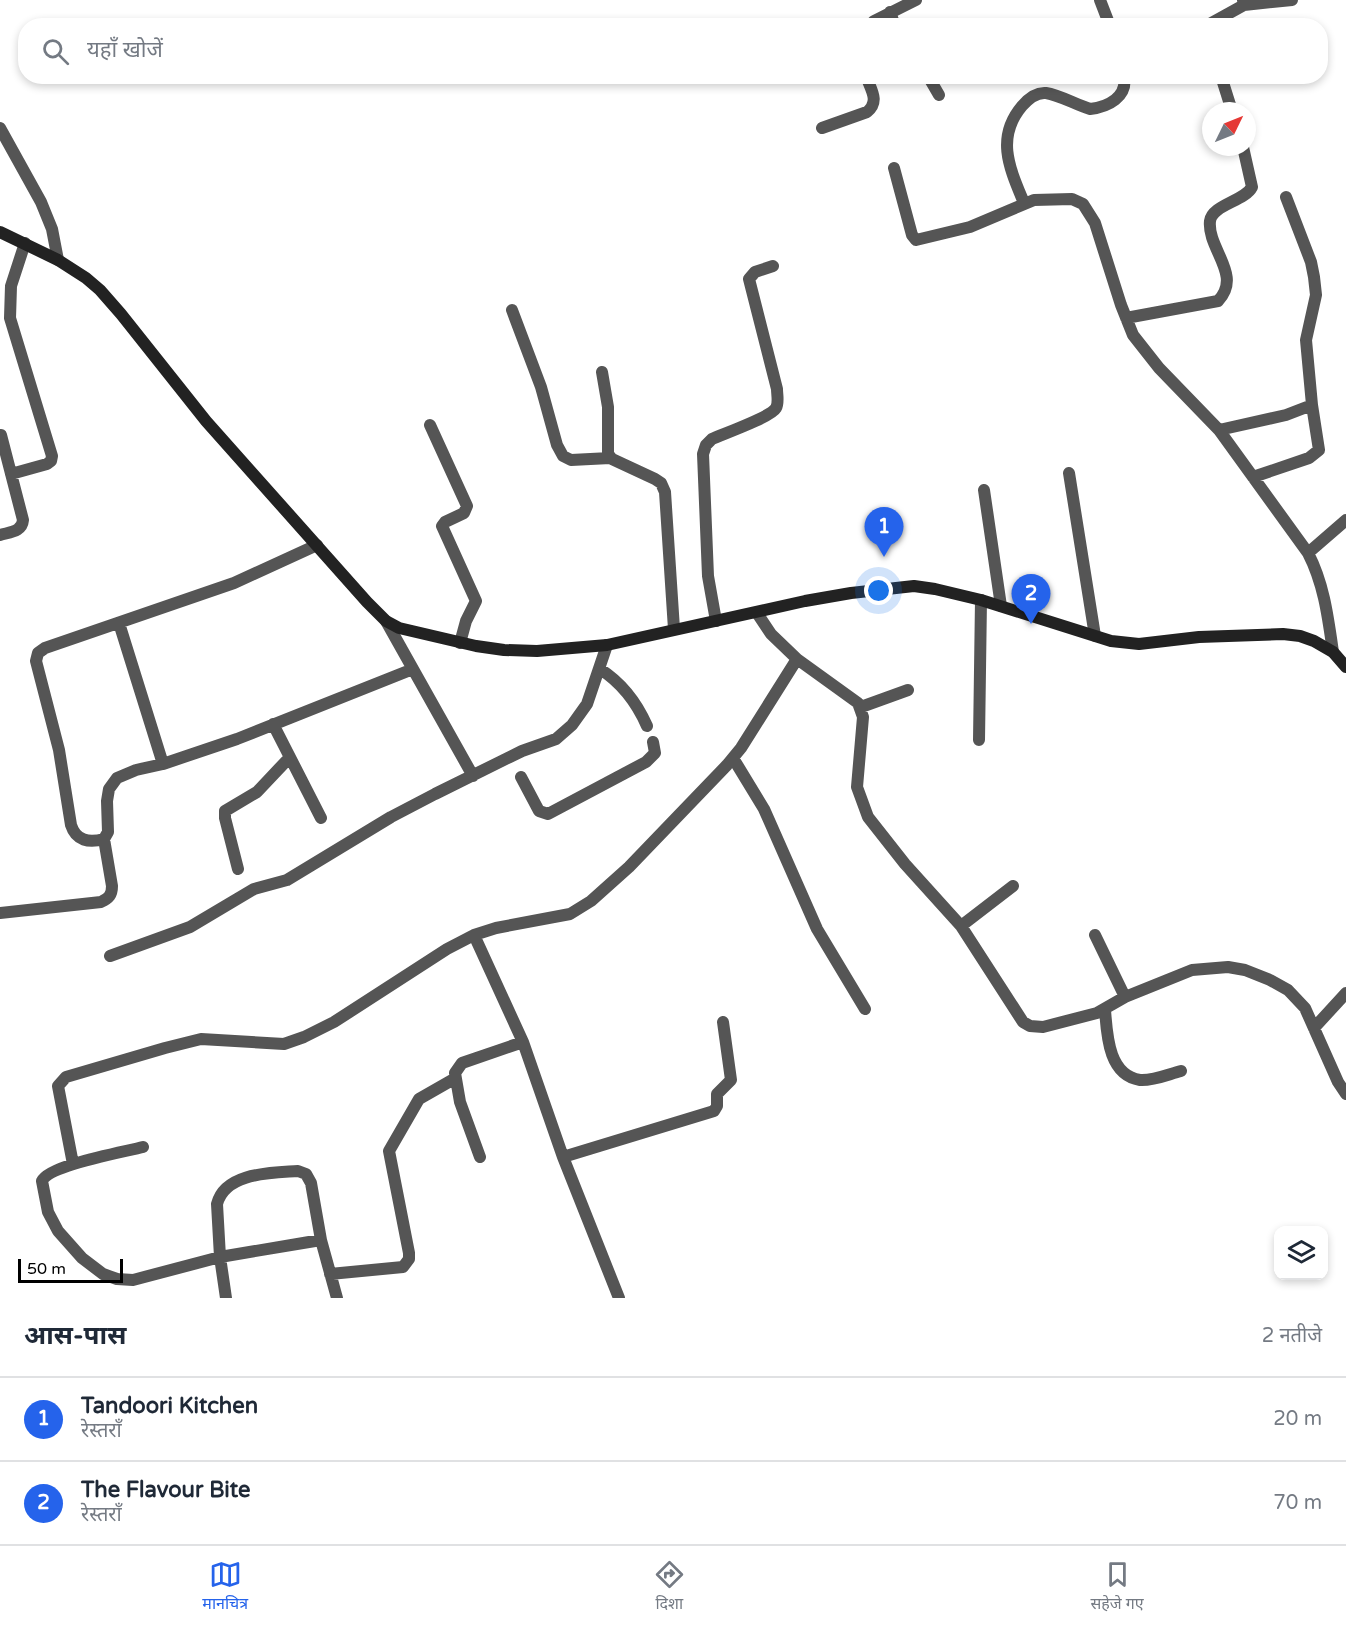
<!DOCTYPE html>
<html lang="hi">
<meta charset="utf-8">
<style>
:root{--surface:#fff;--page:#f2f2f3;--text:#1f2937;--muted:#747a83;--line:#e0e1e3;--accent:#2563eb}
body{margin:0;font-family:"Varela Round","Noto Sans Devanagari",sans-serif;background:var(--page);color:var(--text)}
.controls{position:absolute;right:18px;bottom:18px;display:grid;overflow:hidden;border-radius:12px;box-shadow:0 3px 9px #0003}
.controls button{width:54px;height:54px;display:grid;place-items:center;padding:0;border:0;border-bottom:2px solid var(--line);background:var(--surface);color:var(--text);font:30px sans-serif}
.compass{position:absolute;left:1202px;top:102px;width:54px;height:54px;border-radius:50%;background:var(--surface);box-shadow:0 3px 9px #0003;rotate:47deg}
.scale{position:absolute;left:18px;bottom:15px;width:105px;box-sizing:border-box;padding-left:6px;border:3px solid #000;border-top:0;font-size:16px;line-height:21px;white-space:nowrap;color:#000;-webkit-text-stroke:4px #fff;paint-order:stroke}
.you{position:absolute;left:879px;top:591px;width:21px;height:21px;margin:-15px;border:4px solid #fff;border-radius:50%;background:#1a73e8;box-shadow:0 0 0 9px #1a73e833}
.badge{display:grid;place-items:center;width:39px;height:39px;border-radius:50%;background:var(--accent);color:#fff;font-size:20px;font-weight:700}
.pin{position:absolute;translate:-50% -50px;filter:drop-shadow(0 2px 3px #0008)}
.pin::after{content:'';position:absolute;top:32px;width:21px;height:18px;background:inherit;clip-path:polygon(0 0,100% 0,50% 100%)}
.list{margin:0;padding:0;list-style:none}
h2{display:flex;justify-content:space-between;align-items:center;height:78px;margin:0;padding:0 24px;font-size:26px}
h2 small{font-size:20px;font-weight:400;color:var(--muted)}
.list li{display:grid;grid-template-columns:39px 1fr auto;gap:18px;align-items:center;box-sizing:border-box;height:84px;padding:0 24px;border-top:2px solid var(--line)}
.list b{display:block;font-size:22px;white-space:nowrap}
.list p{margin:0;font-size:20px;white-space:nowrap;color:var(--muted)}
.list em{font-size:20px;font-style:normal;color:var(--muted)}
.icon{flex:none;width:33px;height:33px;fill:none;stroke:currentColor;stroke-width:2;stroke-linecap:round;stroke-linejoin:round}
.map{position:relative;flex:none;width:1346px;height:1298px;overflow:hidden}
.search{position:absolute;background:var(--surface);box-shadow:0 3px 9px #0003;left:18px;right:18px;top:18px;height:66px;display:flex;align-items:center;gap:15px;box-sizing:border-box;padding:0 21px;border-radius:24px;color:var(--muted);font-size:22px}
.sheet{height:246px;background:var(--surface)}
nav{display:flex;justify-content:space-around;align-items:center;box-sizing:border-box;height:84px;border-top:2px solid var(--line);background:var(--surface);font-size:16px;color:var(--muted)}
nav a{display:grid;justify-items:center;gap:3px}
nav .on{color:var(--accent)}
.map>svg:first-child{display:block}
</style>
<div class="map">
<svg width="1346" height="1298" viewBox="0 0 1346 1298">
<rect width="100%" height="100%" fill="#fff"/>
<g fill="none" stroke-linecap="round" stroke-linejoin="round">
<path stroke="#555" stroke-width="12" d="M 1100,0 L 1110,26
M 1244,5 L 1292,0
M 890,12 L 895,26
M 869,26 L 874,21 L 916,0
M 1206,26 L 1244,5 L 1243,0
M 928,76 L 939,95
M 1221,76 L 1232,111
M 0,128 L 41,202 L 52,229 L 58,260
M 822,128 L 867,112 C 880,101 871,90 866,76
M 894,168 L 912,235 L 916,240 L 970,227 L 1034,200 L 1072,199 L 1083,204 L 1095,223 L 1121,305 L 1133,335 L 1159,368 L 1219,430 L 1308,553
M 1024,203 C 1010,169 995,138 1022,106 C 1028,99 1036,92 1046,93 C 1060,95 1076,105 1090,109 C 1108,107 1128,97 1124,76
M 512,310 L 541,387 L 557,445 L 563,456 L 571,460 L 610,458
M 1126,318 L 1218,301 C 1243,275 1207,249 1210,221 C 1212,205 1245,201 1252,187 L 1243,147
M 602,372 L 608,407 L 608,454 L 612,459 L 655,479 L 661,483 L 665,492 L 674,629
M 430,425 L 467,506 L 464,513 L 445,522 L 442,526 L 476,601 L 466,621 L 460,643
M 1219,430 L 1286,415 L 1312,405 L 1306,340 L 1316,295 L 1314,277 L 1311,262 L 1286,197
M 1069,473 L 1095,636
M 11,474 L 47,464 L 51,461 L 52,456 L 10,318 L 11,286 L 25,243
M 1253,477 L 1309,458 L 1319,450 L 1312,405
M 984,490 L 1001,606
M 0,535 C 10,532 22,532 23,520 L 1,435
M 317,545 L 234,583 L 45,648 L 38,653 L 36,661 L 59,750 L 71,825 C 76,841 89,843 104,839 L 108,832 L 107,801 L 109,789 L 117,778 L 136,770 L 163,764 L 237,739 L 413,669
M 757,613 L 771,634 L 797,659 L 858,703 L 863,717 L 857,787 L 868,817 L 905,864 L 961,926 L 1023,1022 L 1030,1026 L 1043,1027 L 1097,1013 L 1125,997 L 1192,970 L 1228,967 L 1245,970 L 1270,980 L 1288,990 L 1305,1008 L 1338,1082 L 1346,1094
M 386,621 L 473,776
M 716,621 L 708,576 L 703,454 L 706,445 L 712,439 C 723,434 771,417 776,408 C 779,403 777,395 777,389 L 749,279 L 755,272 L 773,266
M 119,623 L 163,764
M 1333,652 C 1328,617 1324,584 1308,553 L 1346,520
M 600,669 C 622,683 636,701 647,726
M 861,707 L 908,690
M 273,724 L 321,818
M 979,740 L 981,600
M 733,758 L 764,809 L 817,929 L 865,1009
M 521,777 L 539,811 L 548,814 L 646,762 L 655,753 L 653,742
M 238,869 L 225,818 L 225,811 L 257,792 L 290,757
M 0,913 L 101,902 C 109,898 112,895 112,886 L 104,839
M 961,926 L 1013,886
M 474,935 L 523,1042 L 563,1157 L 619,1298
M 1095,935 L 1125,997
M 110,956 L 190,927 L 254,889 L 287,880 L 391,817 L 435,794 L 522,751 L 556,739 L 572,725 L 587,704 L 607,645
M 1105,1010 C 1107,1034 1108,1075 1140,1080 C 1153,1081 1169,1074 1181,1071
M 1314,1028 L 1346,993
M 143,1147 C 124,1152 49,1165 42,1181 L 48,1212 L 58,1231 L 82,1258 L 103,1274 L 117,1279 L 133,1280 L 220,1257 L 226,1298
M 480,1157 L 460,1102 L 455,1073 L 462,1063 L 523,1042
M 563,1157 L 714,1111 L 717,1106 L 717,1094 L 731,1080 L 723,1022
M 73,1164 L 58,1086 L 66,1077 L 165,1048 L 201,1039 L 284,1044 L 304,1037 L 334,1022 L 447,949 L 474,935 L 496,928 L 570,914 L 591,901 L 629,867 L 727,765 L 741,748 L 797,659
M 321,1240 L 220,1257 L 217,1204 C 225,1172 272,1173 298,1171 L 306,1174 L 311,1183 L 321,1240 L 337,1298
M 330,1274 L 403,1267 L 409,1259 L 409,1253 L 389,1151 L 419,1099 L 454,1079"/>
<path stroke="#222" stroke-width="12" d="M 0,232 L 58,260 L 86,278 L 100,290 L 121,314 L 206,421 L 367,602 L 386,621 L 399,628 L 476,646 L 504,650 L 537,651 L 607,645 L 805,601 L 851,593 L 914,586 L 935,589 L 981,600 L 1111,641 L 1139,644 L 1199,637 L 1283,634 L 1300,636 L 1314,641 L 1333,652 L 1346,667"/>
</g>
</svg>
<div class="controls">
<button><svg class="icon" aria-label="layers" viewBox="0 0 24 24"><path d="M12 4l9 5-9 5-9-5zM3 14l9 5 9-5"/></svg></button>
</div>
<svg class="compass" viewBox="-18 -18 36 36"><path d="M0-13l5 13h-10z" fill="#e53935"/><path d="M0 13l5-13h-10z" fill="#747a83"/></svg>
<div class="scale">50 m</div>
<div class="you"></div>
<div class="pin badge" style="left:884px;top:557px">1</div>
<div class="pin badge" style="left:1031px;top:624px">2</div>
<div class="search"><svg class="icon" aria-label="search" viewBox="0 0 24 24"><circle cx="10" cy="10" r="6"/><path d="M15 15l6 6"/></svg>यहाँ खोजें</div>
</div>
<section class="sheet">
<h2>आस-पास<small>2 नतीजे</small></h2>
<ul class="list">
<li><span class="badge">1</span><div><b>Tandoori Kitchen</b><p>रेस्तराँ</p></div><em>20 m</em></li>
<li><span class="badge">2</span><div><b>The Flavour Bite</b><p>रेस्तराँ</p></div><em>70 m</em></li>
</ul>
</section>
<nav>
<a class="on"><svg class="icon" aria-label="map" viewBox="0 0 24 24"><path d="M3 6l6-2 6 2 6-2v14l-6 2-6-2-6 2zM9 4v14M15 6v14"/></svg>मानचित्र</a>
<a><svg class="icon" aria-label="directions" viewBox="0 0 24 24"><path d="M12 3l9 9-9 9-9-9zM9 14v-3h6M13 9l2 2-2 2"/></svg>दिशा</a>
<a><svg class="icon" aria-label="saved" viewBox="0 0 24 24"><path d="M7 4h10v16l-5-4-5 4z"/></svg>सहेजे गए</a>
</nav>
